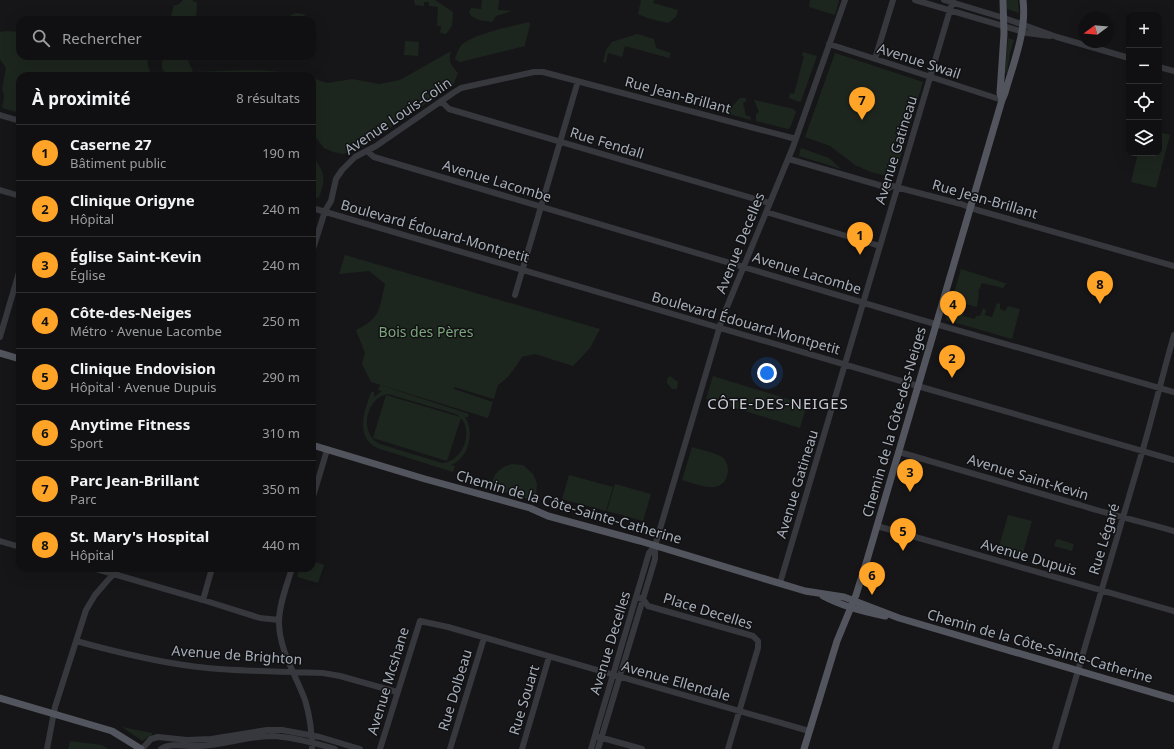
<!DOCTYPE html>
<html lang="fr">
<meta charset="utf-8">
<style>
:root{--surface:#101012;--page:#19191b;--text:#f1f3f6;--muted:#9c9d9f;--line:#303032;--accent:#ffa427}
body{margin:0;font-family:"Noto Sans",sans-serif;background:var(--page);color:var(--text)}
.controls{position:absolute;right:12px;top:12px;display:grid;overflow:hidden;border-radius:8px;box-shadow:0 4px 16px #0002}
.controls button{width:36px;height:36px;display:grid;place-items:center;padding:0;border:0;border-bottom:1px solid var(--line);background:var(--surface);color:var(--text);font:20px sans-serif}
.compass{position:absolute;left:1078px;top:12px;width:36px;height:36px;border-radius:50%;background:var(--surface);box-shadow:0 4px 16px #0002;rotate:254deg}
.you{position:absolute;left:767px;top:373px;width:14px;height:14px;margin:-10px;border:3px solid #fff;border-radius:50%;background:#1a73e8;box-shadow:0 0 0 6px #1a73e833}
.badge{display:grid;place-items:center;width:26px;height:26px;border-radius:50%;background:var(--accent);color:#111;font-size:13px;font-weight:700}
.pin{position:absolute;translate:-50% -33px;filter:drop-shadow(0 1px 2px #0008)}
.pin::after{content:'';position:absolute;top:21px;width:14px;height:12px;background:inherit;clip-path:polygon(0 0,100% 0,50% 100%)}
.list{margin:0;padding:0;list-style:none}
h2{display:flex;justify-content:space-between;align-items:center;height:52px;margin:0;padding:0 16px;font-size:17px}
h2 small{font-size:13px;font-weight:400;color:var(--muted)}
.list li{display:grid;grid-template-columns:26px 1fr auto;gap:12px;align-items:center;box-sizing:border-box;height:56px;padding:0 16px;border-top:1px solid var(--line)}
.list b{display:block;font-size:15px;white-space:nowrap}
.list p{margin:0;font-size:13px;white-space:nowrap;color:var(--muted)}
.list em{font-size:13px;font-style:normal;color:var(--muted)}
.icon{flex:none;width:22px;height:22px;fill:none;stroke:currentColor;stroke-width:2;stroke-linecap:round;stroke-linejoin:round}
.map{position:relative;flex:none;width:1174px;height:749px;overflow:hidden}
.search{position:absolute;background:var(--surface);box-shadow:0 4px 16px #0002;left:16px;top:16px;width:300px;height:44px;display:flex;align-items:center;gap:10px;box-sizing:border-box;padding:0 14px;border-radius:12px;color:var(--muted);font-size:15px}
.panel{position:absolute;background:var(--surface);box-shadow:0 4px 16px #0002;left:16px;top:72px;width:300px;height:500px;border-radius:12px}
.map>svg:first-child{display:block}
</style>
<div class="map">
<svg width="1174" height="749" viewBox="0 0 1174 749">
<rect width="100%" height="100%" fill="#161618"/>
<path fill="#1d261e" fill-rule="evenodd" d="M 183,0 L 193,0 L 193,2 L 197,2 L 196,20 L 170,20 L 174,5 L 178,5 Z
M 414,0 L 435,0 L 453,12 L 452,26 L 446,34 L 440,33 L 441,26 L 437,26 L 438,7 L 429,6 L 429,2 L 424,2 L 424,6 L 415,5 Z
M 482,0 L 499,0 L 498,10 L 512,11 L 496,16 L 492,22 L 479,20 L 471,16 L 469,12 L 471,8 L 481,9 Z
M 641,0 L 654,0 L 653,3 L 678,10 L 676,17 L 668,23 L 647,18 L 638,14 Z
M 810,0 L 839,0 L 839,1 L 835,15 L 809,7 Z
M 1007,0 L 1018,0 L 1019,13 L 1007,9 Z
M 296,13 L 303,14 L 311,20 L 286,20 L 289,16 Z
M 529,22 L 530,25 L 525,44 L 525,46 L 460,62 L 455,59 C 457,53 459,46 464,43 C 478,33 512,26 529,22 Z
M 6,31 L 20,32 L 20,56 L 147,56 L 148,67 L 152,76 L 20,76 L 20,113 L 2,108 L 4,96 L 2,89 L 6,68 L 0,59 L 0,32 Z
M 637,34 L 654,39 L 656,48 L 671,53 L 669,58 L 625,46 L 622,57 L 608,53 L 606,63 L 603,62 L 606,50 L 612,42 Z
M 1008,38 L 1014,40 L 1010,53 L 1007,73 L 1005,73 Z
M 405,41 L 419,42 L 418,56 L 404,55 Z
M 451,51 C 448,62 451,65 458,73 L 453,85 L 368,143 L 347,153 L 343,154 L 333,152 L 324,148 L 312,133 L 312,78 L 327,83 L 352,79 L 379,84 L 400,80 Z
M 803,52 L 817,56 L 801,101 L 799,102 L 789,98 L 790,93 L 794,94 L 804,56 L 802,56 Z
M 835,53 L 923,82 L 894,178 L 871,172 L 855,165 L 830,146 L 805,137 Z
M 166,56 L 176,56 L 188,60 L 193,72 C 230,71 268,67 304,76 L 169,76 C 161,71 159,63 166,56 Z
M 740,98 L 746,98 L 746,101 L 743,103 L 746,116 L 750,116 L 751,120 L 721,112 L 722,110 L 728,111 Z
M 754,100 L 794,109 L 796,112 L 790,128 L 788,129 L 756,121 L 756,114 L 759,112 Z
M 1159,132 L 1170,135 L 1156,188 L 1131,182 L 1138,153 L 1159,153 Z
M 801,148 L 829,158 L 841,169 L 799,156 Z
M 312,155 C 325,174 326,176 319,198 L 318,197 L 314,200 L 312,200 Z
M 345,255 L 600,329 L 590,348 L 573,366 L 535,354 L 522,357 C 515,368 509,378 498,385 L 494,399 L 454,387 L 454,389 L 493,402 L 488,418 L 371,382 L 362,364 L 365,353 L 356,330 C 381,318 379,309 385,284 L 369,271 L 339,274 Z
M 961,269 L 1008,284 L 1006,284 L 1003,288 L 982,283 L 978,292 L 979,293 L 977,307 L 966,304 L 963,316 L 975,319 L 976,316 L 980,316 L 983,308 L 986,310 L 985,315 L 992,317 L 997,303 L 1000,304 L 1000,309 L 1005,311 L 1008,306 L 1020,309 L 1012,339 L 946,320 Z
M 670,376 L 678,382 L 677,389 L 672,389 L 667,383 L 667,379 Z
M 713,376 L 807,405 L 800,428 L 706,399 Z
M 380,385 L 469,414 L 468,417 L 465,417 C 475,432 469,458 451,465 L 455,466 L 453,472 L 377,448 C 354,436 365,410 371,392 L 374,392 L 374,397 L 382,391 L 378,390 ZM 388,394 L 456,414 L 460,417 L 386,395 L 373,438 L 447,461 L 461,418 C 474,433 462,462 442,463 L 380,444 C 358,435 366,397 388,394 Z
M 692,447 C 701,450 714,452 722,457 C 726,460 728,466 728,471 C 725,497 699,485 682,480 Z
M 512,464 L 523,465 L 533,474 L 537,483 L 536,501 L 489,488 C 492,485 492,482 493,479 C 497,470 504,466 512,464 Z
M 569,475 L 613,487 L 606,511 L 562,499 Z
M 615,484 L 651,494 L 643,521 L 607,511 Z
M 1008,515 L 1032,521 L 1021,560 L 997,554 Z
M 1057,539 L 1074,544 L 1072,551 L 1054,546 Z
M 312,561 L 324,565 L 318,583 L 297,577 L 300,568 L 312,568 Z
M 122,727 L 152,733 L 152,735 L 142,741 Z
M 70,741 L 102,745 L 108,749 L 68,749 Z"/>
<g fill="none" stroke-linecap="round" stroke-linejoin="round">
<path stroke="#36383d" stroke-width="6" d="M 915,0 L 1027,33 L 1050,36
M 944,0 L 1004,18 L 1057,37 L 1129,58
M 829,44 L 1002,100
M 875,59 L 893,0
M 1159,67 L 1174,71
M 441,101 L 449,109 L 769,203
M 0,115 L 20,121
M 367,151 L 374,157 L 918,319 L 1174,392
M 789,159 L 889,188 L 892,186 L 961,204 L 977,210 L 1174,266
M 0,190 L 20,196
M 312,208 L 928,389 L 1174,460
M 766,212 L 880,246
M 312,252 L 325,211 L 331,201 L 336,179 L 342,170 L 355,157 L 376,146 L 453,93 L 461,88 L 534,72 L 543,72 L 796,139
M 515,295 L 578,81
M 0,337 L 20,269
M 899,452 C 959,470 1020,487 1080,505 C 1111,515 1143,522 1174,531
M 312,500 L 327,450
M 877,526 L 1174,611
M 0,541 L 20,547
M 93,568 L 203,600 L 260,618 L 279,620
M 292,568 C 287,585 279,604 279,622 C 279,650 296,675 305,700 C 310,716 312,733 312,749
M 780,583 L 953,0
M 636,597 L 643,599 L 648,606 L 753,636 L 758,641 L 758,648 L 728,749
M 203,600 L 212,568
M 76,641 C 116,652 156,662 198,667 C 240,672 282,671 323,673 L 340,676 L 397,692
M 599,737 L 642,749
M 47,749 L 55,707 L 86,610 L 95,595 L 108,580 L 120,568
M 142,749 L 151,739 L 158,737 L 187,740 L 211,739 L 267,730 L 282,730 L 320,737 L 360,749
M 161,749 C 172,742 187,747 200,746 C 224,745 248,736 272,736 C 294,737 315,743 335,749
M 380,749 L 420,621 L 448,627 L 809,731
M 450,749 L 484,638
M 522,749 L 549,657
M 591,749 L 649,553 L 655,546 L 657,539 L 722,319 L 793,147 L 845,0
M 598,749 L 655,559 L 655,546
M 1055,749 C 1085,649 1113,549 1143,449 C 1154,411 1163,373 1174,335"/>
<path stroke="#52555d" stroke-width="7" d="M 1002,100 L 1000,93 L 1004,34 L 1003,0
M 0,353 L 20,359
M 312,445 L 425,479 L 530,508 L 548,516 L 640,541 L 805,591 L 844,597 L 899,618 L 1174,699
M 823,596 C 842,606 864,612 885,616
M 0,698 L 112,731 L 141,749
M 804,749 L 837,641 L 856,595 L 867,560 L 1002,100 L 1005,93 C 1013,64 1027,31 1023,0"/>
</g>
<g text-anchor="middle" stroke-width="3" stroke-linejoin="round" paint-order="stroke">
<g font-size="14" fill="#a6aeb9" stroke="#111113">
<text transform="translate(919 61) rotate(18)" y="5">Avenue Swail</text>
<text transform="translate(678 95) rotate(15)" y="5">Rue Jean-Brillant</text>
<text transform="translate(398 116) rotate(-34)" y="5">Avenue Louis-Colin</text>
<text transform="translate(607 143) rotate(17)" y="5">Rue Fendall</text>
<text transform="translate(896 150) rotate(-73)" y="5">Avenue Gatineau</text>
<text transform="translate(497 181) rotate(17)" y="5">Avenue Lacombe</text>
<text transform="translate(985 199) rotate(16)" y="5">Rue Jean-Brillant</text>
<text transform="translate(435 231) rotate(16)" y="5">Boulevard Édouard-Montpetit</text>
<text transform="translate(740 243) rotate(-68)" y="5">Avenue Decelles</text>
<text transform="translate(807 273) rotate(17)" y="5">Avenue Lacombe</text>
<text transform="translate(746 323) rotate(16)" y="5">Boulevard Édouard-Montpetit</text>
<text transform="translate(894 422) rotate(-74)" y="5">Chemin de la Côte-des-Neiges</text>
<text transform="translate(1028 477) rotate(17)" y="5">Avenue Saint-Kevin</text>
<text transform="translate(797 484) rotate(-73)" y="5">Avenue Gatineau</text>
<text transform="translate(569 507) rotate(16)" y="5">Chemin de la Côte-Sainte-Catherine</text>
<text transform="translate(1104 539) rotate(-73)" y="5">Rue Légaré</text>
<text transform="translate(1029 557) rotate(16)" y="5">Avenue Dupuis</text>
<text transform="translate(708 611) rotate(17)" y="5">Place Decelles</text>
<text transform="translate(610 643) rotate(-73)" y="5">Avenue Decelles</text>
<text transform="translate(1040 646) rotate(16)" y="5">Chemin de la Côte-Sainte-Catherine</text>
<text transform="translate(237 655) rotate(4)" y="5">Avenue de Brighton</text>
<text transform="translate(388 681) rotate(-73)" y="5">Avenue Mcshane</text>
<text transform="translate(676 681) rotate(16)" y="5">Avenue Ellendale</text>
<text transform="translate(455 690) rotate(-73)" y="5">Rue Dolbeau</text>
<text transform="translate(524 700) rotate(-73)" y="5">Rue Souart</text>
</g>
<g font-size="14" fill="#7ca67b" stroke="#111113">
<text x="426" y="337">Bois des Pères</text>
</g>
<g font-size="15" letter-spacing="1" fill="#c8ccd5" stroke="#111113">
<text x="778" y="409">CÔTE-DES-NEIGES</text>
</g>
</g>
</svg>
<div class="controls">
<button>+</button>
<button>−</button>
<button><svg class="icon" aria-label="locate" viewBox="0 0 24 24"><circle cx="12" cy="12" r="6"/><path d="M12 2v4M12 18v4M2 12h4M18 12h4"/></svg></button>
<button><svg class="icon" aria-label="layers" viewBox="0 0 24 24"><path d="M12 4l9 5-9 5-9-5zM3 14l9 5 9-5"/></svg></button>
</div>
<svg class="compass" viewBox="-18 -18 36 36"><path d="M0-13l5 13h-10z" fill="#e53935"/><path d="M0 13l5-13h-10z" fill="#9c9d9f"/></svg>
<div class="you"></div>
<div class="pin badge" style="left:860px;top:255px">1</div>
<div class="pin badge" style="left:952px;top:378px">2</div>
<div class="pin badge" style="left:910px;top:492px">3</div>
<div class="pin badge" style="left:953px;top:324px">4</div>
<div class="pin badge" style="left:903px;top:551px">5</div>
<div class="pin badge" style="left:872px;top:595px">6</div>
<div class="pin badge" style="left:862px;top:120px">7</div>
<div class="pin badge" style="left:1100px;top:304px">8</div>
<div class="search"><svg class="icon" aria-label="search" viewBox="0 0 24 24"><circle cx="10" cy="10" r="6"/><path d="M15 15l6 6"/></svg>Rechercher</div>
<section class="panel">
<h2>À proximité<small>8 résultats</small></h2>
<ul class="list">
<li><span class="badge">1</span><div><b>Caserne 27</b><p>Bâtiment public</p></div><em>190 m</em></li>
<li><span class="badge">2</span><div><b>Clinique Origyne</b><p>Hôpital</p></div><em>240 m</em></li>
<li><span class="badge">3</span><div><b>Église Saint-Kevin</b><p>Église</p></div><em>240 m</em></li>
<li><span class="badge">4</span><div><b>Côte-des-Neiges</b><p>Métro · Avenue Lacombe</p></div><em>250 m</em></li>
<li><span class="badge">5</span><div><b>Clinique Endovision</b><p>Hôpital · Avenue Dupuis</p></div><em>290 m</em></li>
<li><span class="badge">6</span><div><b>Anytime Fitness</b><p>Sport</p></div><em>310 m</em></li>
<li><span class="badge">7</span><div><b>Parc Jean-Brillant</b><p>Parc</p></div><em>350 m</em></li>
<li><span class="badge">8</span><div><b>St. Mary's Hospital</b><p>Hôpital</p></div><em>440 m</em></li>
</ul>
</section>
</div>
